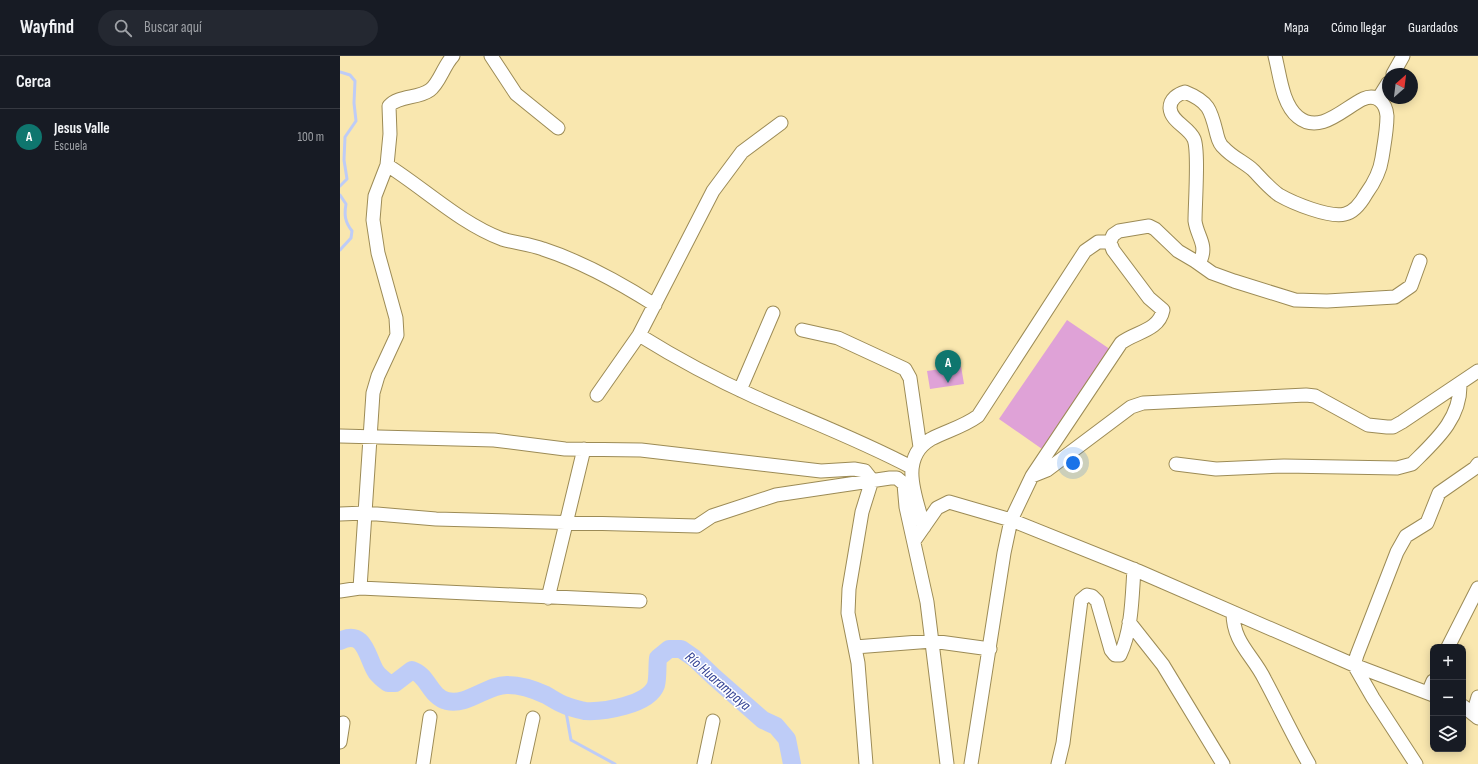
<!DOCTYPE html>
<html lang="es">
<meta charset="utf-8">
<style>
:root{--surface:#171b24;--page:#242831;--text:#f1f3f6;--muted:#9ea1a6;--line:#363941;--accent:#0f766e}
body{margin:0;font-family:"Sofia Sans Condensed",sans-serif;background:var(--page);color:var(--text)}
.controls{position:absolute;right:12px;bottom:12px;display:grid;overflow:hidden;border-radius:8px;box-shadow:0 2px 10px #0003}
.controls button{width:36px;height:36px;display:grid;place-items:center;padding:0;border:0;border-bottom:1px solid var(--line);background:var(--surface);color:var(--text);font:20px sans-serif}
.compass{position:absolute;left:1042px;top:12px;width:36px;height:36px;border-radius:50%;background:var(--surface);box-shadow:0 2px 10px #0003;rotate:28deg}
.you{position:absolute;left:733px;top:407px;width:14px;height:14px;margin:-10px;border:3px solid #fff;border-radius:50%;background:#1a73e8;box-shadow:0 0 0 6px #1a73e833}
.badge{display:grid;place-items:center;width:26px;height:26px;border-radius:50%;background:var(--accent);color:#fff;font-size:13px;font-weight:700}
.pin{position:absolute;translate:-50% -33px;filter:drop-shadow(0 1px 2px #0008)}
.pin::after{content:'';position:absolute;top:21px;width:14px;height:12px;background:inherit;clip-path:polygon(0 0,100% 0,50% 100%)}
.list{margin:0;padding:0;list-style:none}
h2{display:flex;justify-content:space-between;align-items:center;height:52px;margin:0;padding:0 16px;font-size:17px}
h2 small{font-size:13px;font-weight:400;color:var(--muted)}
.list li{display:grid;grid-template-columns:26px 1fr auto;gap:12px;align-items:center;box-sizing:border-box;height:56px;padding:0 16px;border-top:1px solid var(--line)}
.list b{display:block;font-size:15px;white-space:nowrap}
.list p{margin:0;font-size:13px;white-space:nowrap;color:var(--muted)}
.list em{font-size:13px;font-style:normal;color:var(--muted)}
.icon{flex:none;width:22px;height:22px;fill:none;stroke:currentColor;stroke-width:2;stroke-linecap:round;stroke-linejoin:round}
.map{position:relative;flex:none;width:1138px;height:708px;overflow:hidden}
header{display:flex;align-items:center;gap:24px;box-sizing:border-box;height:56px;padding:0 20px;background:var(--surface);border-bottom:1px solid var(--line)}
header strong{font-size:19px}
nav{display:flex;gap:22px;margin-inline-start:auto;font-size:14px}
.search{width:280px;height:36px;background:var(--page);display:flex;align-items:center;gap:10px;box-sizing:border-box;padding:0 14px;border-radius:22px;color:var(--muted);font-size:15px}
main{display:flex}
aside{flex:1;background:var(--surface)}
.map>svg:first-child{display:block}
</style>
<header>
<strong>Wayfind</strong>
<div class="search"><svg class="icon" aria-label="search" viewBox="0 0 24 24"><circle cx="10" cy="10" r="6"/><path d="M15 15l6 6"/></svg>Buscar aquí</div>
<nav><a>Mapa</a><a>Cómo llegar</a><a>Guardados</a></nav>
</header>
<main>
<aside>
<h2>Cerca<small></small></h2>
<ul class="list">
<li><span class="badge">A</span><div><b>Jesus Valle</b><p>Escuela</p></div><em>100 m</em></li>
</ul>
</aside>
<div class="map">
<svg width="1138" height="708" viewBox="0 0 1138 708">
<rect width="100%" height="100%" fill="#f9e7af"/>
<path fill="#dfa2d7" d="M 727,264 L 780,300 L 712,400 L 659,363 Z
M 621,310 L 624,328 L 590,333 L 587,315 Z"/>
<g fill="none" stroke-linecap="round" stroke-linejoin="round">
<path stroke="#beccf7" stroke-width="3" d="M 0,16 L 10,19 L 15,25 L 14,47 L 16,65 L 5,81 L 4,104 L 7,123 L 0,130
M 0,139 L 6,148 C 4,159 5,166 12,175 L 11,182 L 0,194
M 225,650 L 231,684 L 275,708"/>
<path stroke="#beccf7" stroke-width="18" d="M 0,585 C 25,572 27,602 36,616 C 39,620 44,624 48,627 L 55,627 L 72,614 C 88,619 90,641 107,645 C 128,650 148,628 168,629 C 181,629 193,633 206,639 C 213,643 220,648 227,650 C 233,652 239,654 245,655 C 263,656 309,649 316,629 C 318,622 317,610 318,602 L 329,593 L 341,593 L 354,602 L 374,621 L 423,664 L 436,670 L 447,683 L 452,708"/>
<defs>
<path id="minor" d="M 151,0 L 176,38 L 218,72
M 1053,18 L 1063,0
M 1038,43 L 1048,27
M 47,109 L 50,78 L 49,50 C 59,39 78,43 90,34 C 99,28 104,9 113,0
M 855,205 L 872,217 L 894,225 L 955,244 L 987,245 L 1055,241 L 1071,230 L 1080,205
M 462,274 L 498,282 L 565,313 L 570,322 L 580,391
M 299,279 C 336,302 375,323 415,341 C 467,364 520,384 571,411
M 400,334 L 433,257
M 257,339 L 299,279 L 373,135 L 402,96 L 441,67
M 0,380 L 154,384 L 225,393 L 301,394 L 481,415 L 514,413 L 525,415 L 532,424 L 522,456 L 509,533 L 508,557 L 518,607 L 526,708
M 836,408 L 876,413 L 944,410 L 1057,412 L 1072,408 C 1095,385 1121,363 1120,328
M 692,420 L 707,414 L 791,351 L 803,347 L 966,339 L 975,340 L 1028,369 L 1047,371 L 1053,371 L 1062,366 L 1138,315
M 0,458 L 25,457 L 96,463 L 357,470 L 372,460 L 436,439 L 550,422 L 557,422 L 564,428 L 566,451 L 587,546 L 607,708
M 584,471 C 576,442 558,402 591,383 C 606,375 623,371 638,360 L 745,195 L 758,186 L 770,186
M 574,485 L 597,452 L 609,446 L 671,464 L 798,515 L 1014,609 L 1033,642 L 1076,708
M 20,532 L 33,337 L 38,320 L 57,279 L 56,262 L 38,197 L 33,164 L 35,140 L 47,109 C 85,133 120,167 162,183 C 175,187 190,188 203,193 C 243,206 279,226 315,249
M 0,535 L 20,532 L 300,545
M 208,542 L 244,393
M 893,557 C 893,587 913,599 925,624 C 940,652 953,680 969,708
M 789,566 L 823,609 L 883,708
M 515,591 L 592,585 L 650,593
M 1108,591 L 1138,532
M 1088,637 L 1093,625
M 1093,639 L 1014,609 L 1017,599 L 1057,496 L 1066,480 L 1087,467 L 1099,437 L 1135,412 L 1138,408
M 1123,650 L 1138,662
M 1133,658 L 1138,641
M 0,686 L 3,667
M 83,708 L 90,661
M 183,708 L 193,662
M 364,708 L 373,665
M 631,708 L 664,497 L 671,464 L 692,420 L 781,287 C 795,276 819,275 823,254 L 809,242 L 773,194 L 770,186 L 773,179 L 779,175 L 809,170 L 815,173 L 838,195 L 855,205 L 861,203 C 867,188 857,180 855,165 C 855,148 859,95 854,83 C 849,71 831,66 830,52 C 830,43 838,38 845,36 C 870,46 871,55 877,79 C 878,83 880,89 884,92 C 892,101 904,106 913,114 C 921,122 929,132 939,139 C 953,147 989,162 1005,158 C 1014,156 1022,145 1026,138 C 1034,127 1040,116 1042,102 C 1044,89 1047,74 1047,60 C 1046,47 1037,37 1023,43 C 1004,52 980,79 958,61 C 942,48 940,19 935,0
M 718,708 L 723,687 L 741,544 L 747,539 L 752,540 L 757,545 L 771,594 L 775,599 L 780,599 C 792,574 792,541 794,513"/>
</defs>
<use href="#minor" stroke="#9c8b56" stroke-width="15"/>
<use href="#minor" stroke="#fff" stroke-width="13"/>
</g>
<g text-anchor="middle" stroke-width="3" stroke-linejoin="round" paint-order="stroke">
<g font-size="15" font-style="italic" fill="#344395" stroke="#fff">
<text transform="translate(378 625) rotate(41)" y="5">Río Huarampaya</text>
</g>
</g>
</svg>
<div class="controls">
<button>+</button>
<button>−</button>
<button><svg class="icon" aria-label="layers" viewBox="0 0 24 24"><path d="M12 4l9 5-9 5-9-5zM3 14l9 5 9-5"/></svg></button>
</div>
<svg class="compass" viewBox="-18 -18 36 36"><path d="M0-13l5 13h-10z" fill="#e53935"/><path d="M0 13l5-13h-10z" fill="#9ea1a6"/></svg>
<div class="you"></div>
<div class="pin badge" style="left:608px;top:327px">A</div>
</div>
</main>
